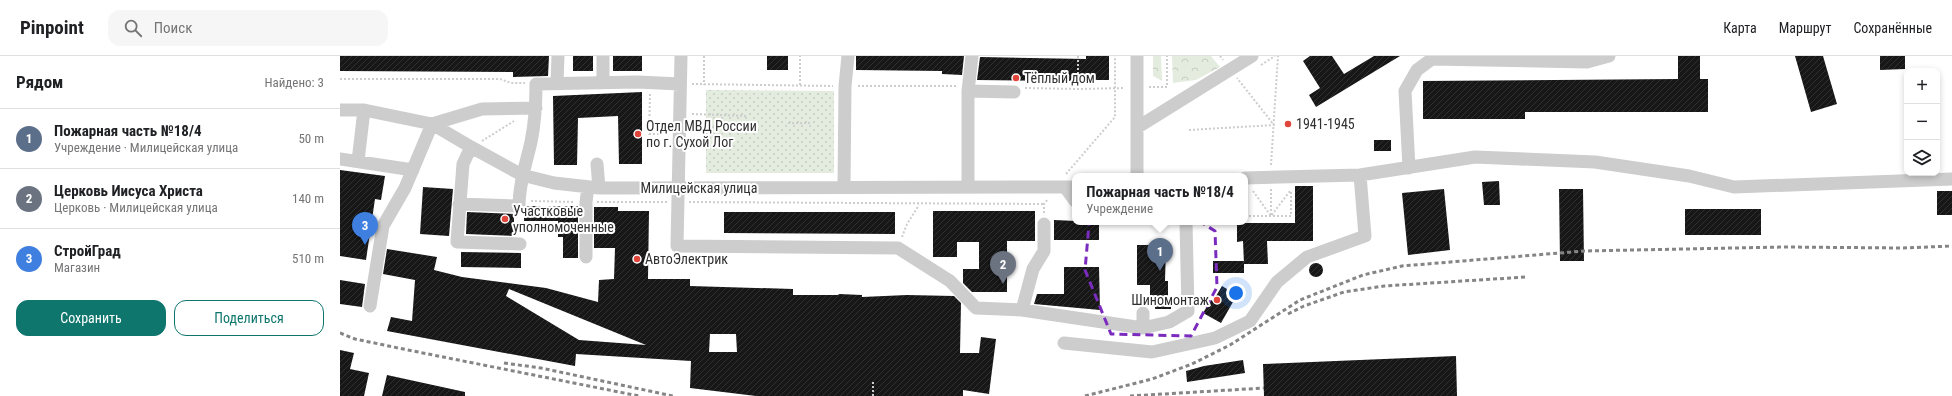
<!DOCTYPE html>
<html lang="ru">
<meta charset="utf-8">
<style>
:root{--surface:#fff;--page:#f6f6f6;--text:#202124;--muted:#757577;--line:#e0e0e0;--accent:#0f766e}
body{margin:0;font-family:"Roboto Condensed",sans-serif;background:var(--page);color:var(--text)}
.controls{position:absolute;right:12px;top:12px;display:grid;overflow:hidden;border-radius:8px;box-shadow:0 2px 6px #0003}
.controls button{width:36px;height:36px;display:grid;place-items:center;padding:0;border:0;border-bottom:1px solid var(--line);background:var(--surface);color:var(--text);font:20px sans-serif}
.you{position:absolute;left:896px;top:237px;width:14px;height:14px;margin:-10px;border:3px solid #fff;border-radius:50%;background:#1a73e8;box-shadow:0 0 0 6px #1a73e833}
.badge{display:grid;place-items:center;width:26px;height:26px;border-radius:50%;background:var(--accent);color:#fff;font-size:13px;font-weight:700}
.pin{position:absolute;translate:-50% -33px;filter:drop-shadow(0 1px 2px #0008)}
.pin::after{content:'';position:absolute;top:21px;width:14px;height:12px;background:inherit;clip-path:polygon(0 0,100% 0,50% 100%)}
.popup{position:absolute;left:732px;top:117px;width:176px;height:52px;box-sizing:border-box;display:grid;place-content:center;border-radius:8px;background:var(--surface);filter:drop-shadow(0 1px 3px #0005);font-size:13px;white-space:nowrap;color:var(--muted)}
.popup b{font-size:15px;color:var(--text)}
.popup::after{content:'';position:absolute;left:50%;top:100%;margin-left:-8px;border:8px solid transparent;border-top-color:var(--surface)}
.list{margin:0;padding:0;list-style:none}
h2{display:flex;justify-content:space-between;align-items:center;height:52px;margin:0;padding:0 16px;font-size:17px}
h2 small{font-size:13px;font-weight:400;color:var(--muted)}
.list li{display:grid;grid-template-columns:26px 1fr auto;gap:12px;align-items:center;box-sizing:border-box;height:60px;padding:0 16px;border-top:1px solid var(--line)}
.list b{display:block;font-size:15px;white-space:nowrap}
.list p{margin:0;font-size:13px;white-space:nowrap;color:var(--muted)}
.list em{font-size:13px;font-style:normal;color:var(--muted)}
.actions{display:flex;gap:8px;padding:12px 16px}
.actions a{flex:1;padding:9px 0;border:1px solid var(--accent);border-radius:12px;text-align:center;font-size:14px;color:var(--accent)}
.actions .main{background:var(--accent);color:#fff}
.icon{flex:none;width:22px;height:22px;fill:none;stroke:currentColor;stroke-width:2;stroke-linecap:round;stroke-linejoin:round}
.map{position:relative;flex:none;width:1612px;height:340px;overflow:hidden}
header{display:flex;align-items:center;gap:24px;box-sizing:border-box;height:56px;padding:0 20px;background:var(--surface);border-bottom:1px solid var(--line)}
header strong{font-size:19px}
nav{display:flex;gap:22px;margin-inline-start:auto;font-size:14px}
.search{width:280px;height:36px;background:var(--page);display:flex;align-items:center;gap:10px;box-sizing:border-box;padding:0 14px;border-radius:12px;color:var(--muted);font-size:15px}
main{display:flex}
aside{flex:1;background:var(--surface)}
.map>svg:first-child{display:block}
</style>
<header>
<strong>Pinpoint</strong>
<div class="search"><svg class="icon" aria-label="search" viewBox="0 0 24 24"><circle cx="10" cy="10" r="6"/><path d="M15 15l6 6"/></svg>Поиск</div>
<nav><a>Карта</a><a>Маршрут</a><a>Сохранённые</a></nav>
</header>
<main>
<aside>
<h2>Рядом<small>Найдено: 3</small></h2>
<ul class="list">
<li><span class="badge" style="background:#5c6f8a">1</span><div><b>Пожарная часть №18/4</b><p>Учреждение · Милицейская улица</p></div><em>50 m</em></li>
<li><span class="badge" style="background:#6b7280">2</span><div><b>Церковь Иисуса Христа</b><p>Церковь · Милицейская улица</p></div><em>140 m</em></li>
<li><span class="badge" style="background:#3f7fe0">3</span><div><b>СтройГрад</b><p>Магазин</p></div><em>510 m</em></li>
</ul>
<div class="actions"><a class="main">Сохранить</a><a>Поделиться</a></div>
</aside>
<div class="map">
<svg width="1612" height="340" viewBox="0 0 1612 340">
<defs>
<pattern id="grass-dots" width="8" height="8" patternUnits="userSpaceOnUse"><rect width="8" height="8" fill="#e4ecdf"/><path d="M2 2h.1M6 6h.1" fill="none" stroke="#c4cbc0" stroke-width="1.8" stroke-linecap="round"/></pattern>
<pattern id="forest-crowns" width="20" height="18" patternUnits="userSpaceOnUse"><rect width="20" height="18" fill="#e4ecdf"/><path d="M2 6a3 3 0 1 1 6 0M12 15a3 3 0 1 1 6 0" fill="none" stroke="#c4cbc0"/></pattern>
<pattern id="building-hatch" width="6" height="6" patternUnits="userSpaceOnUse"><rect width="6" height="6" fill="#171717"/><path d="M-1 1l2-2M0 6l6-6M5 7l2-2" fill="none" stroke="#303030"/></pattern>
</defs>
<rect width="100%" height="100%" fill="#fff"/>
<path fill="url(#grass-dots)" d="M 366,34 L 494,35 L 494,117 L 366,117 Z"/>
<path fill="url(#forest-crowns)" d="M 813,0 L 821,0 L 822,25 L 813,20 Z
M 832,0 L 871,0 L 880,11 L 856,24 L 833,27 Z"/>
<path fill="url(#building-hatch)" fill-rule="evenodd" d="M 0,0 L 209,0 L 208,20 L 173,21 L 173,16 L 0,15 Z
M 233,0 L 253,0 L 253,15 L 233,15 Z
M 273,0 L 302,0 L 302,15 L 273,15 Z
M 427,0 L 448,0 L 448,14 L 427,14 Z
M 516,0 L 624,0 L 622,19 L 602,18 L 602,15 L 516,14 Z
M 746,0 L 769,0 L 769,24 L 732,24 L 732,25 L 637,24 L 640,1 L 746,3 Z
M 970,0 L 992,0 L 1004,18 L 1034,0 L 1060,0 L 976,51 L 969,39 L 980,32 L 963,5 Z
M 1338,0 L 1360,0 L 1360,23 L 1368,23 L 1368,56 L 1185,56 L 1185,63 L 1083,63 L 1083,25 L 1338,23 Z
M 1455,0 L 1483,0 L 1497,48 L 1471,56 Z
M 1540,0 L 1565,0 L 1565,13 L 1540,14 Z
M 302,36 L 302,108 L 279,108 L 278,60 L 238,62 L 237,109 L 214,109 L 213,40 Z
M 1034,84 L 1051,84 L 1051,95 L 1034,95 Z
M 0,114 L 45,120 L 41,144 L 35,143 L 26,204 L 0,200 Z
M 1159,125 L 1160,149 L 1144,149 L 1142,126 Z
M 955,130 L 973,130 L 973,185 L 927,185 L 928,208 L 904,208 L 903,185 L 897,186 L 897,167 L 955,167 Z
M 83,131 L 113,133 L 109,180 L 80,178 Z
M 1104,133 L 1110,194 L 1068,199 L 1062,137 Z
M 1219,133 L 1243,133 L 1244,205 L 1220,205 Z
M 1597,135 L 1612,135 L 1612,159 L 1597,159 Z
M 187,150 L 238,150 L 238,202 L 223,202 L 223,181 L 218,181 L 218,165 L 184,165 L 184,156 Z
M 254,151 L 278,151 L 278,155 L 309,155 L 308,223 L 350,223 L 350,230 L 453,233 L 453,239 L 498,239 L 499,238 L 522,239 L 522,241 L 567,239 L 614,240 L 621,247 L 620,297 L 639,297 L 641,281 L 656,283 L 649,338 L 623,334 L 623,340 L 416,340 L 350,332 L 351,305 L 236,298 L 235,310 L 47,275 L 51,261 L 72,265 L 75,224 L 43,218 L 47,193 L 97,201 L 94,214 L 122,221 L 206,232 L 258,246 L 259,224 L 274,223 L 275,192 L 254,192 ZM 169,233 L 306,289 L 239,284 L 166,240 ZM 370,278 L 396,278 L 397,296 L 369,296 Z
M 1345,153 L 1421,153 L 1421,179 L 1345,179 Z
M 593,155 L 695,155 L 695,185 L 667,185 L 667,236 L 632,236 L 623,227 L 623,213 L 639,213 L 639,186 L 617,186 L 617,201 L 593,201 Z
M 127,156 L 174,158 L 174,180 L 126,178 Z
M 384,156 L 555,156 L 555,178 L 384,177 Z
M 714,164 L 759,166 L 759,184 L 714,184 Z
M 797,189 L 826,189 L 825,225 L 828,225 L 828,243 L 831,243 L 831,253 L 815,253 L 815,243 L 810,243 L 810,229 L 797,229 Z
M 121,196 L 181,197 L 181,212 L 121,211 Z
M 873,205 L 904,205 L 904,217 L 873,217 Z
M969 214a7 7 0 1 1 14 0a7 7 0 1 1-14 0Z
M 724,211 L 759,211 L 760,254 L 694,248 L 697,238 L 724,238 Z
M 0,224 L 25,228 L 22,251 L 0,248 Z
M 882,230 L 897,239 L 881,267 L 863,257 L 871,244 L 873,245 Z
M 0,294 L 14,297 L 10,313 L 29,317 L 24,340 L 0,340 Z
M 1116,300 L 1117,340 L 924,340 L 923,308 Z
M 903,304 L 905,317 L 847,326 L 846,315 L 864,310 Z
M 47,319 L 125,336 L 125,340 L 42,340 Z"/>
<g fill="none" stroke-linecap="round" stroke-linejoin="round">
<path stroke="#cdcdcd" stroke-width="2" stroke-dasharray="2 2" stroke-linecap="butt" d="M 364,0 L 364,29
M 738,0 L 738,33
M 880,0 L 883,4
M 921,9 L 935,0
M 0,23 L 160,23 L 171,27 L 185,27
M 352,28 L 493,30
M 460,29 L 460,0
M 518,30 L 617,30
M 809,31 L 827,31 L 827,0
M 685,32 L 738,33 L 785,32
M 310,38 L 309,78 L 329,78
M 352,58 L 407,60
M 448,67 L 472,67
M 352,71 L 407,72
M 849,74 L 934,69 L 897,22
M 142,85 L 174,65
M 931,109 L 938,0
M 726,118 L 775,61 L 775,0
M 931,133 L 931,160
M 913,135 L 931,160 L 950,135
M 191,145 L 235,146
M 257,146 L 327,146
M 349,146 L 704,148
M 704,157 L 704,148 L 708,143
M 905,160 L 951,160 L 951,134
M 562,181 L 567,168 L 579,149
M 533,340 L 533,325"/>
<path stroke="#cdcdcd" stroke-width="13" d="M 341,0 L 337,190 L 558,192 L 610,225 L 636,252 L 682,254 L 803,272 L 829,266 L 848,255 L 846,166
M 263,26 L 263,0
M 217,27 L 218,0
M 628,35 L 674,36
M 0,54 L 24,54 L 92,68 L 131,91 L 182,119 L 214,127 L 259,132 L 735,131
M 798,71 L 912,0
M 131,91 L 123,108 L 117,186 L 180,188
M 0,103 L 73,114
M 18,105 L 24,54
M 257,108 L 259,132
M 1069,112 L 1065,35 L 1077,14 L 1092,3 L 1247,6 L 1269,0
M 797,120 L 797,0
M 905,122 L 1020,119 L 1135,101 L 1255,106 L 1349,120 L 1394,131 L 1612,123
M 504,130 L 505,30 L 508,0
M 628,131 L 628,35 L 632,0
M 725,131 L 735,145
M 119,148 L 179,150 C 179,128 186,108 191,86 C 195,67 196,47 196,28 L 298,26 L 340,28
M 246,201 L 246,146 L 248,131
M 30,250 L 43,170 L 65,132 L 92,68 L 142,53 L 196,52
M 682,254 L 693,213 L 704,195 L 704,168
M 803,272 L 803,257
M 724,287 L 812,296 L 875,282 L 910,265 L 937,226 L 967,201 L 1025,180 L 1020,119"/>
<path stroke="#858585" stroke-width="3" stroke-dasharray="4 3" stroke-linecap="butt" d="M 948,258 L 964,250 L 1004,236 L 1044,230 L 1186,221
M 0,277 L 15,283 L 68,294 L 299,340
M 164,307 L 201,312 L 333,340
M 745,340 L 812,323 L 852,308 L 890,289 L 960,244 L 1023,219 L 1062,210 L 1244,195 L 1444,191 L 1563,192 L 1612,190
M 790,340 L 924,332"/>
</g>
<path fill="none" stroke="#7b2cbf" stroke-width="3" stroke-dasharray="8 5" stroke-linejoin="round" d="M 814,137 L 875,175 L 877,231 L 851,280 L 771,278 L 745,214 L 750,157 Z"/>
<g fill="#df453a" stroke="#fff" stroke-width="1.5">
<circle cx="676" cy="22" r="4"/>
<circle cx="948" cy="68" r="4"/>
<circle cx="298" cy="78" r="4"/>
<circle cx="165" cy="163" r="4"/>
<circle cx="297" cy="203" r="4"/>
<circle cx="877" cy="244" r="4"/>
</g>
<g text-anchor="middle" stroke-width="4" stroke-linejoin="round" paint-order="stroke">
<g font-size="14" fill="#303030" stroke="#fff" text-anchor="start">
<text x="684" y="27">Тёплый дом</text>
<text x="956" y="73">1941-1945</text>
<text x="306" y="75">Отдел МВД России<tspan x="306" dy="16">по г. Сухой Лог</tspan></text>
<text x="173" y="160">Участковые<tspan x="173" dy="16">уполномоченные</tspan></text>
<text x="305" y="208">АвтоЭлектрик</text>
<text x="869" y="249" text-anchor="end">Шиномонтаж</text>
</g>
<g font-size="14" fill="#303030" stroke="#fff">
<text x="359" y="137">Милицейская улица</text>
</g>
</g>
</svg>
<div class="controls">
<button>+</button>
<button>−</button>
<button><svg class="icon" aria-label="layers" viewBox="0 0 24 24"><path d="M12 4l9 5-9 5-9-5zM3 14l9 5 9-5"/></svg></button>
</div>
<div class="you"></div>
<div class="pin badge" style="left:820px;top:215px;background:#5c6f8a">1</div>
<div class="popup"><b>Пожарная часть №18/4</b>Учреждение</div>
<div class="pin badge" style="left:663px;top:228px;background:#6b7280">2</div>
<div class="pin badge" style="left:25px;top:189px;background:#3f7fe0">3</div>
</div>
</main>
